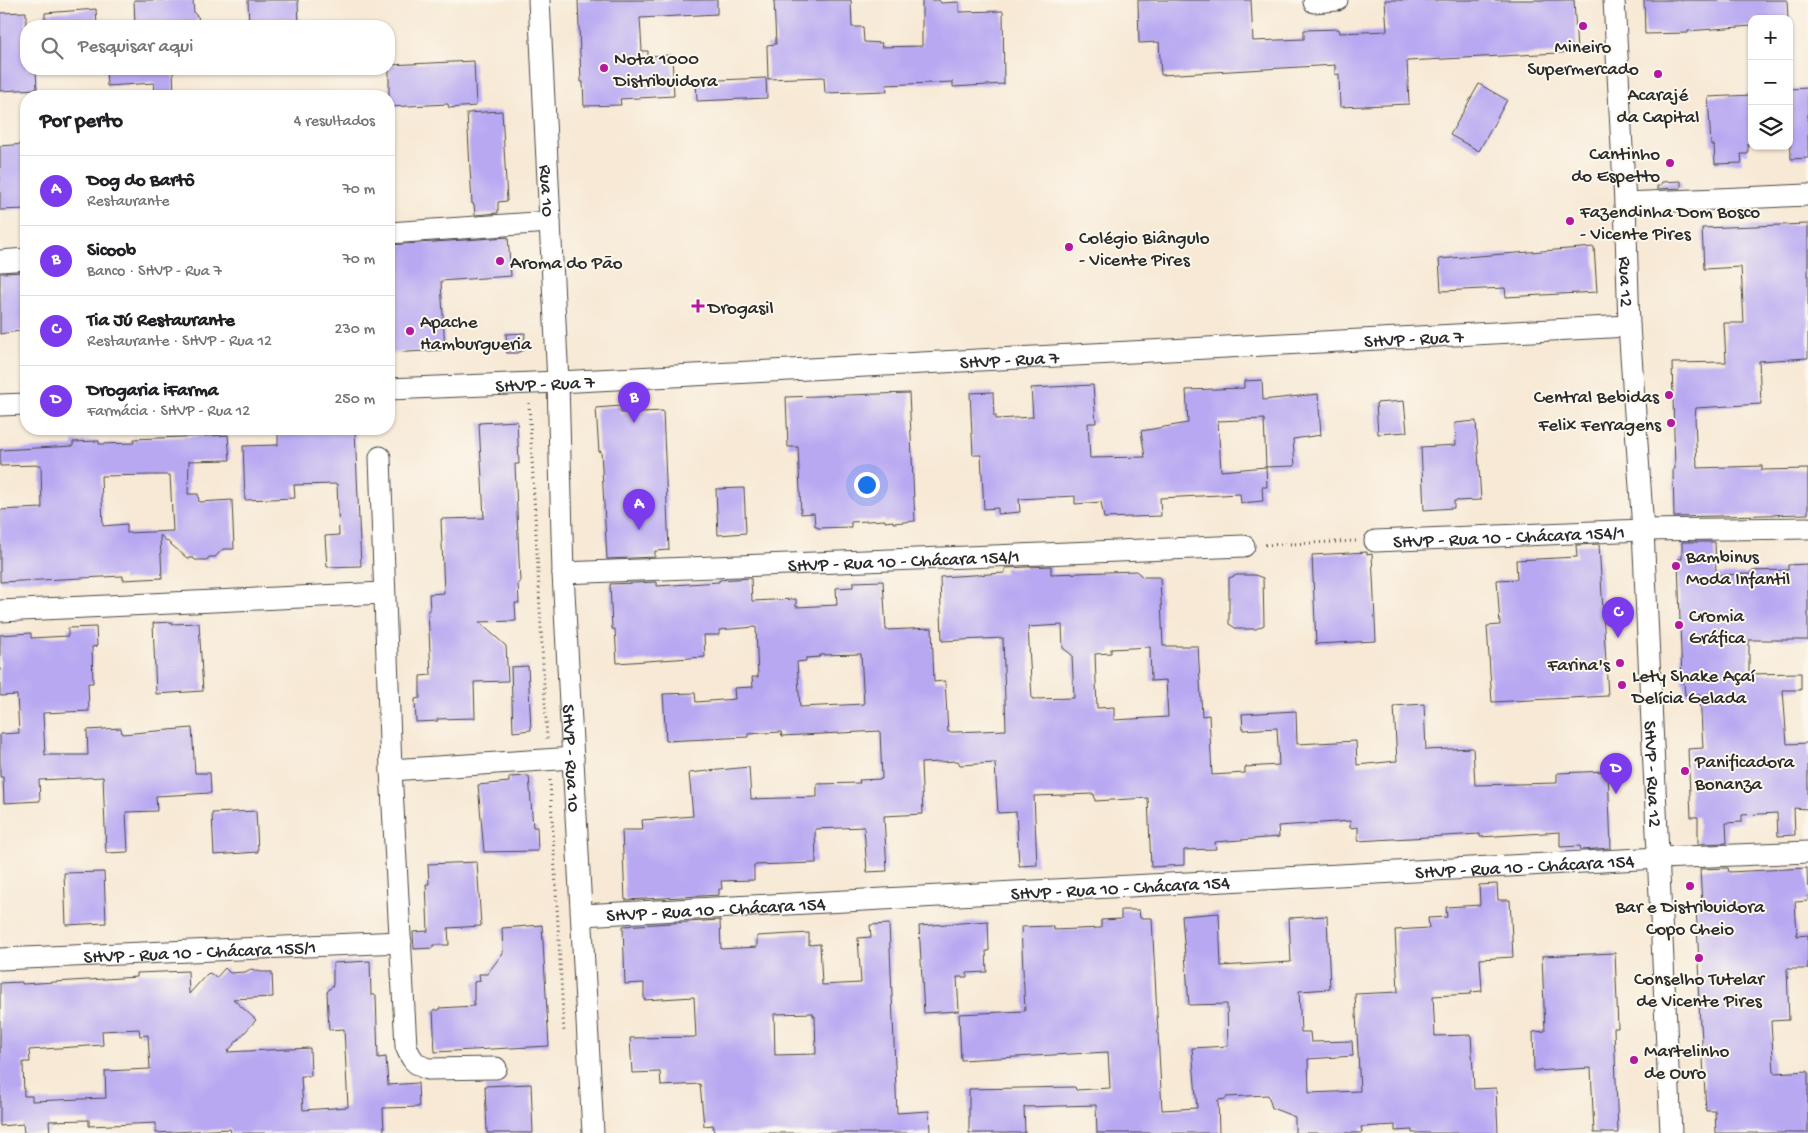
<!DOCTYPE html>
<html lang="pt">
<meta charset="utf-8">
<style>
:root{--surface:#fff;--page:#f2f2f2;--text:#202124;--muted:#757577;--line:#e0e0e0;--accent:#7c3aed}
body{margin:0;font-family:"Gochi Hand",sans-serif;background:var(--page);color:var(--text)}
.controls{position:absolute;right:15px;top:15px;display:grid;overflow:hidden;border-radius:10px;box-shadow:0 1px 4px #0004}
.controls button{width:45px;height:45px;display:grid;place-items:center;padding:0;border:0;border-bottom:1px solid var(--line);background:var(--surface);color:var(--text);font:25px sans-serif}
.you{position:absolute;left:866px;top:484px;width:18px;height:18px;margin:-12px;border:4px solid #fff;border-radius:50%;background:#1a73e8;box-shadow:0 0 0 8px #1a73e833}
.badge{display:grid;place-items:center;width:32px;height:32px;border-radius:50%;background:var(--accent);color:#fff;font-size:16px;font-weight:700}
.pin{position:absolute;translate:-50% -41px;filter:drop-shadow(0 1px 2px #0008)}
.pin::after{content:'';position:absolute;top:26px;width:18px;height:15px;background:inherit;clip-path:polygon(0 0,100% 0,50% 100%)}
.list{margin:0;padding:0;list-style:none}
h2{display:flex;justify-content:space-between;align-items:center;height:65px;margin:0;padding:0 20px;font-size:21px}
h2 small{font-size:16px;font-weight:400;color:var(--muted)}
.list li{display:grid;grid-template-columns:32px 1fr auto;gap:15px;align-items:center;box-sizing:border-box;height:70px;padding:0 20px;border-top:1px solid var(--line)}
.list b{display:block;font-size:19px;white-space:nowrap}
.list p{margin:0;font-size:16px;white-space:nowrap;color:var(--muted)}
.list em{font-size:16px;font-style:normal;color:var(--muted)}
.icon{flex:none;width:28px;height:28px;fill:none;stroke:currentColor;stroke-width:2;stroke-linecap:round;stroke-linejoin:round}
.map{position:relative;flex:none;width:1808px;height:1133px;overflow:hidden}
.search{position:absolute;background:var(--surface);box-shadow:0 1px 4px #0004;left:20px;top:20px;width:375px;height:55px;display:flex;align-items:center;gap:12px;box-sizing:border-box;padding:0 18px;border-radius:20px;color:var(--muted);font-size:19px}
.panel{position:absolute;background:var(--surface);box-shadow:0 1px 4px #0004;left:20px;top:90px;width:375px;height:345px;border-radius:20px}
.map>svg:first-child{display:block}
</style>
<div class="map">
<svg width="1808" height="1133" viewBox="0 0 1808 1133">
<rect width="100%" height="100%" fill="#fbf7ec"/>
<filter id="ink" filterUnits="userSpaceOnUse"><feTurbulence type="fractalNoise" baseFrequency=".02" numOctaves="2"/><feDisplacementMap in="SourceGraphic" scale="10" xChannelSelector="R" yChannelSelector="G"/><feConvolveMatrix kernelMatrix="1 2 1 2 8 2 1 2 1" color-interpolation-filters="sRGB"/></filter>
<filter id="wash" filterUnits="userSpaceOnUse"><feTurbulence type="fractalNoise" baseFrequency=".0096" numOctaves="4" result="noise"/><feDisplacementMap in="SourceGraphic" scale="20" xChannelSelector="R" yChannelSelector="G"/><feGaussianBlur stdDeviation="1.12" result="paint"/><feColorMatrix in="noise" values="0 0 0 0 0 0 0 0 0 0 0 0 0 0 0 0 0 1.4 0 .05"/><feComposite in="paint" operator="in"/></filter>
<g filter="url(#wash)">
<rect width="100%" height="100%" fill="#f7e9d5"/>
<g id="blocks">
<path fill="#b8a8f2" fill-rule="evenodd" d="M 134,0 L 193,0 L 194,13 L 199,18 L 190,26 L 135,26 Z
M 248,0 L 298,0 L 299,26 L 249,26 Z
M 578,0 L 717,0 L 717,14 L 640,18 L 642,51 L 648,51 L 648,56 L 672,55 L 674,96 L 620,99 L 621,105 L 584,106 L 583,82 L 581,82 Z
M 774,0 L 851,0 L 852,27 L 863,27 L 864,42 L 882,43 L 881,47 L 922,46 L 922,0 L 939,0 L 941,3 L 959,2 L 959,12 L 1003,11 L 1004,84 L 953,87 L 953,82 L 886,85 L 887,91 L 825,93 L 824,77 L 768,79 L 767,45 L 776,44 Z
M 1138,0 L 1251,0 L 1253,41 L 1304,39 L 1304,30 L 1339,29 L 1340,33 L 1387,31 L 1385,0 L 1574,0 L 1577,52 L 1407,61 L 1409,104 L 1340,107 L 1339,74 L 1335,75 L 1335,65 L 1161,75 L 1159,42 L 1139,43 Z
M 1644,0 L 1787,0 L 1788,19 L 1752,19 L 1752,26 L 1688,31 L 1688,33 L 1645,34 Z
M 96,9 L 97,26 L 45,26 L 45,13 Z
M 26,12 L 26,69 L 36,69 L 37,89 L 0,91 L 0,13 Z
M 474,61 L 476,106 L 449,108 L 448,104 L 389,107 L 389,65 Z
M 106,69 L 173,69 L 174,96 L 155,96 L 154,83 L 107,86 Z
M 766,78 L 767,98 L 697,101 L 696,81 Z
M 1479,84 L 1507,100 L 1479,151 L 1450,135 Z
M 1808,88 L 1808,158 L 1791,159 L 1789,89 Z
M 1752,95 L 1752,143 L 1748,143 L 1748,154 L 1741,154 L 1742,163 L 1715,164 L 1714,145 L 1711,145 L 1708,97 Z
M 502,111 L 507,201 L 498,202 L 498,213 L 475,215 L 474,204 L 472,204 L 467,113 Z
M 26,144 L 26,209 L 0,210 L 0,146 Z
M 1681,181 L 1681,188 L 1657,189 L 1657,186 L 1660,186 L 1662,182 Z
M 1808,224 L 1808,358 L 1759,361 L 1761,404 L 1696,408 L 1695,416 L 1697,468 L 1762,466 L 1762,470 L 1808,469 L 1808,514 L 1674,517 L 1673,469 L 1675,469 L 1672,363 L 1726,362 L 1724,323 L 1744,323 L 1741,267 L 1704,269 L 1702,228 Z
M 508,237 L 511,276 L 441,281 L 445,350 L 389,353 L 389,245 Z
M 1594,247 L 1597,292 L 1506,297 L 1505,288 L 1441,291 L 1439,259 Z
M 26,272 L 26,330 L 0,334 L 0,273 Z
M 525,333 L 524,350 L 517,353 L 507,353 L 506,334 Z
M 1262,380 L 1263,400 L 1318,394 L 1321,435 L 1293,439 L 1295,466 L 1266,467 L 1264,419 L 1218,421 L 1221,471 L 1266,467 L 1267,487 L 1262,487 L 1263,501 L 1241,503 L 1240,494 L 1160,498 L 1161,516 L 1104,518 L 1101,502 L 1075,504 L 1075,496 L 1019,499 L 1020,512 L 998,514 L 998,508 L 984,509 L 981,455 L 973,455 L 970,393 L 993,392 L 994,416 L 996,415 L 996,419 L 1033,417 L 1031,388 L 1093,385 L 1096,423 L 1088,423 L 1090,458 L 1145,457 L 1141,431 L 1188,423 L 1186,390 L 1244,388 L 1244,381 Z
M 909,393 L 915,521 L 893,523 L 893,521 L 885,522 L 885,520 L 851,522 L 851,527 L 817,528 L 817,526 L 815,526 L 814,513 L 801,514 L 798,447 L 788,447 L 786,397 Z
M 1404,401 L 1407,432 L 1378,434 L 1376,403 Z
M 621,406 L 621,413 L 663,411 L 669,550 L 655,551 L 655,557 L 607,559 L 601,451 L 599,452 L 596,408 Z
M 517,421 L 519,464 L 515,464 L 520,583 L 518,583 L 519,603 L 515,603 L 516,621 L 479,622 L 506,646 L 508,681 L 474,682 L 475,718 L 437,719 L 438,721 L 416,722 L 415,699 L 420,698 L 420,676 L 431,675 L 428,610 L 430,610 L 429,594 L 444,593 L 441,519 L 484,518 L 479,423 Z
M 1476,421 L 1481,500 L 1454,501 L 1454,508 L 1424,510 L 1421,447 L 1456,445 L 1455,423 Z
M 355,430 L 361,566 L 327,567 L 325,536 L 339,535 L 337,484 L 294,485 L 295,498 L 245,500 L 243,446 L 278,445 L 278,433 Z
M 228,435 L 230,460 L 189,461 L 188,494 L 198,494 L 199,502 L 232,500 L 234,549 L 223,549 L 215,557 L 209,557 L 207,560 L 195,560 L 193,558 L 187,558 L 160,535 L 162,578 L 123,580 L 123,576 L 0,582 L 0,510 L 42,508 L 41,465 L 0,466 L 0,450 L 73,446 L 73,442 L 99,441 L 99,444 L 134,443 L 134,439 ZM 152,475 L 170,475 L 173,531 L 127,533 L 127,524 L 103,526 L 101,476 Z
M 744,488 L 746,533 L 718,535 L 716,489 Z
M 1682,542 L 1715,542 L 1716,575 L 1751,574 L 1751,571 L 1788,570 L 1788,565 L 1808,564 L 1808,640 L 1749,640 L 1749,674 L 1801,673 L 1801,690 L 1783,690 L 1787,744 L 1808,743 L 1808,809 L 1794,808 L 1795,835 L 1778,836 L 1777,813 L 1742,815 L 1742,822 L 1726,823 L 1727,843 L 1698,844 L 1698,817 L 1691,817 L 1688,749 L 1703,748 L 1700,695 L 1685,695 L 1684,683 L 1682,683 L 1678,559 L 1682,559 Z
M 1599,544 L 1608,696 L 1492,702 L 1487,626 L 1500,625 L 1497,580 L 1517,579 L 1516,560 L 1577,557 L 1576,545 Z
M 1367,552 L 1367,555 L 1372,554 L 1376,641 L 1316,644 L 1312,555 Z
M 1051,566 L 1051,574 L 1136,571 L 1143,577 L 1160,577 L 1163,646 L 1198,646 L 1202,716 L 1209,715 L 1212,775 L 1245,773 L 1245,767 L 1279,765 L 1277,728 L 1243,730 L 1242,714 L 1296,711 L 1297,744 L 1356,741 L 1357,765 L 1397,761 L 1394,706 L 1424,704 L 1426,750 L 1473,748 L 1475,785 L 1557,783 L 1557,773 L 1608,771 L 1611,848 L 1581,850 L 1580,846 L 1560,847 L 1560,832 L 1480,837 L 1480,834 L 1358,841 L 1358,827 L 1350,828 L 1350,821 L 1278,826 L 1279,837 L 1215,842 L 1216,849 L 1184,850 L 1184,865 L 1151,867 L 1148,798 L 1095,801 L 1094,794 L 1034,796 L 1037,865 L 1019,866 L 1016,812 L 998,813 L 995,763 L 960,765 L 958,761 L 921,763 L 923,814 L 884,816 L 887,871 L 867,872 L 864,827 L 815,829 L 816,863 L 754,865 L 754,880 L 721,881 L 722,889 L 719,889 L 719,895 L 625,900 L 622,830 L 643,830 L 642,820 L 693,816 L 689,773 L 749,767 L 751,799 L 817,797 L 817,784 L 860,783 L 859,780 L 882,779 L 880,731 L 782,736 L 781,732 L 748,734 L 748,737 L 666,741 L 663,694 L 695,693 L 696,702 L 735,699 L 734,688 L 753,687 L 752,677 L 758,677 L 756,627 L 719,630 L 719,635 L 704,635 L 705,657 L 617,663 L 615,629 L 612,629 L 610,584 L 657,582 L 657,586 L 719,582 L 719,580 L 751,578 L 752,601 L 796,599 L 796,607 L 837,605 L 836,588 L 853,587 L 853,582 L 883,581 L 886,630 L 932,628 L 934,682 L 945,681 L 948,732 L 954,732 L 1006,730 L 1003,638 L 942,641 L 940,577 L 1005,573 L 1005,568 ZM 1062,625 L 1063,648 L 1072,655 L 1074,698 L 1032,699 L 1028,627 ZM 1150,647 L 1151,681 L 1166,680 L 1168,717 L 1114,720 L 1114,707 L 1097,708 L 1095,654 L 1111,653 L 1111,649 ZM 861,654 L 864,704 L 800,707 L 797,662 L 806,661 L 806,658 L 820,657 L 820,655 Z
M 1237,575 L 1255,575 L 1263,578 L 1264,625 L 1256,629 L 1237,629 L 1229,624 L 1229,578 Z
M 172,622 L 172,624 L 199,623 L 203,691 L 156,694 L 153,623 Z
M 96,627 L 97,646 L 92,647 L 93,683 L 88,683 L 89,711 L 43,713 L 45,755 L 88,755 L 87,730 L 121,728 L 122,734 L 192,728 L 195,773 L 210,773 L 211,793 L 156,796 L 157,811 L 126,812 L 128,852 L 106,853 L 103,777 L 39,780 L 40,801 L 4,803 L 3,777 L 0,777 L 0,734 L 19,733 L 17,695 L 0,696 L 0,635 L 31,633 L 31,638 L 68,636 L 68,628 Z
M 528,666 L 531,730 L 513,732 L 511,667 Z
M 529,776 L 533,827 L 537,827 L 538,851 L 484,852 L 478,785 L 509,782 L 509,777 Z
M 256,811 L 258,852 L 214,855 L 212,813 Z
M 477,862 L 481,926 L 448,928 L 449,945 L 433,945 L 433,948 L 414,949 L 413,932 L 428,931 L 426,884 L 429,884 L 428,864 Z
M 1728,868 L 1729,872 L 1807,868 L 1808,901 L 1795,902 L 1797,936 L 1808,935 L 1808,969 L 1787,969 L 1789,1020 L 1771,1021 L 1774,1073 L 1808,1071 L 1808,1133 L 1716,1133 L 1715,1111 L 1706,1111 L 1701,1024 L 1700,1024 L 1698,983 L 1700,983 L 1696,906 L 1702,905 L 1700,869 Z
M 104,872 L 106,923 L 66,925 L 64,873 Z
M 1497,884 L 1498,900 L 1510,900 L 1513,957 L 1480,959 L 1482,991 L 1471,992 L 1471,994 L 1433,996 L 1435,1036 L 1471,1035 L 1474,1089 L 1496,1088 L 1498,1133 L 1412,1133 L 1412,1130 L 1395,1131 L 1395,1125 L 1361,1127 L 1362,1133 L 1295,1133 L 1295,1117 L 1272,1108 L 1268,1095 L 1226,1097 L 1226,1099 L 1218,1100 L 1219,1133 L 1097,1133 L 1096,1105 L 1024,1107 L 1025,1133 L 969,1133 L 969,1089 L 1075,1087 L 1076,1090 L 1110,1088 L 1108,1052 L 961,1060 L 959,1014 L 1025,1011 L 1021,927 L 1053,926 L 1054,930 L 1101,928 L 1101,920 L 1121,919 L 1121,910 L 1139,910 L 1140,918 L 1152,918 L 1162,1110 L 1197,1108 L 1192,1048 L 1228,1046 L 1227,1004 L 1189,1005 L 1182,916 L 1219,913 L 1221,966 L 1291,962 L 1289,918 L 1327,916 L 1330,989 L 1299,991 L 1301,1032 L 1310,1032 L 1311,1042 L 1352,1041 L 1353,1056 L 1308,1059 L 1309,1093 L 1360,1091 L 1355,994 L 1398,992 L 1395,930 L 1429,928 L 1428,918 L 1447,917 L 1446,907 L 1480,905 L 1479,885 Z
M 720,920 L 721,949 L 757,947 L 757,936 L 809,933 L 809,945 L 820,944 L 822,985 L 861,983 L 858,938 L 871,937 L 870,925 L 889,924 L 897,1113 L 929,1111 L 930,1133 L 714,1133 L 713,1125 L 704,1126 L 700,1084 L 661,1086 L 660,1072 L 632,1073 L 630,1038 L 696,1037 L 694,997 L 644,1000 L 644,983 L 625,984 L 623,926 ZM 813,1013 L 813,1016 L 815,1016 L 816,1054 L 775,1055 L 774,1014 Z
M 988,921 L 989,951 L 986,951 L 987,972 L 967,973 L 967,977 L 957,977 L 959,1011 L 924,1013 L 919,926 Z
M 542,925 L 549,1046 L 435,1052 L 433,1010 L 439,1010 L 439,1008 L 474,1006 L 474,982 L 480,981 L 479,974 L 487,974 L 503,953 L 502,928 Z
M 1615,953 L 1618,1028 L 1614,1028 L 1618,1133 L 1594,1133 L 1591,1068 L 1534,1071 L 1533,1032 L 1545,1031 L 1542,956 Z
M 370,961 L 371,995 L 376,995 L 378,1058 L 386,1057 L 388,1085 L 418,1083 L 419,1107 L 383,1108 L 384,1133 L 231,1133 L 230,1129 L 156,1133 L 156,1123 L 89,1126 L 89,1120 L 49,1121 L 50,1133 L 24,1133 L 23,1124 L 0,1126 L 0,983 L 22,982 L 22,984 L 137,977 L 137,973 L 188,971 L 189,994 L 207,974 L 210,973 L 216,978 L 225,968 L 230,973 L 245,972 L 251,969 L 262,972 L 272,972 L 273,997 L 233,999 L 256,1020 L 227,1052 L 310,1048 L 311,1076 L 301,1076 L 303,1110 L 348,1107 L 344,1029 L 329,1030 L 327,992 L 333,985 L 333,963 ZM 139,1029 L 140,1036 L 148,1035 L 150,1069 L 105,1071 L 106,1098 L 32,1101 L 32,1096 L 24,1096 L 23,1062 L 30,1062 L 29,1050 L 103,1045 L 102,1031 Z
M 531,1084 L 533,1133 L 487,1133 L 485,1086 Z"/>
</g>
</g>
<g filter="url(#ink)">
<use href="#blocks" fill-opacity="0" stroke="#4a4844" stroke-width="1"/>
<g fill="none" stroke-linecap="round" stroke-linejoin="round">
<defs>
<g id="minor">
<path id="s1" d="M 539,0 L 558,382 L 563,573 L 593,1133"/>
<path id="s2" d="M 1614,0 L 1625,203 L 1629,326 L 1643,530 L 1671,1133"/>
<path d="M 1314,2 L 1337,0"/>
<path d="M 1625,203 L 1808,195"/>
<path d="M 389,233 L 550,222"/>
<path d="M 0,261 L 26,259"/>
<path id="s3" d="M 389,389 L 558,382 L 1629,326"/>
<path d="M 0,405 L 26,404"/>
<path d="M 380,457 L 391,770 L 406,1046 C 411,1059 415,1065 428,1069 L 496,1068"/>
<path id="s4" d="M 1375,541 L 1643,530 L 1808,528"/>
<path id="s5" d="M 563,573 L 1244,546"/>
<path d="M 0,611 L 384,593"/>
<path d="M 391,770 L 573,758"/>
<path id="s6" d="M 582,915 L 1659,858 L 1808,852"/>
<path id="s7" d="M 0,959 L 401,942"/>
</g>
</defs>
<use href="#minor" stroke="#4a4844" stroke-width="23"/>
<path stroke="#4a4844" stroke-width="3" stroke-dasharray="1 4" stroke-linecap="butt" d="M 529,403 L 547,739
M 1265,545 L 1356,541
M 550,780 L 564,1033"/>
<use href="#minor" stroke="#fff" stroke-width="21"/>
</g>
</g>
<g fill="#b5179e" stroke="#fbf7ec" stroke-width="2">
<circle cx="1583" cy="26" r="5"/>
<circle cx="604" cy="68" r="5"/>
<circle cx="1658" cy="74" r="5"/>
<circle cx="1670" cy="163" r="5"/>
<circle cx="1570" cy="221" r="5"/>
<circle cx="1069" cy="247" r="5"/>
<circle cx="500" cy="261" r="5"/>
<path d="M695.5 298.5h5v5h5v5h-5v5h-5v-5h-5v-5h5z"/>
<circle cx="410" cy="331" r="5"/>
<circle cx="1669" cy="395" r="5"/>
<circle cx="1671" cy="423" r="5"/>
<circle cx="1676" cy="566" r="5"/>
<circle cx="1679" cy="625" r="5"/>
<circle cx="1620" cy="663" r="5"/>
<circle cx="1622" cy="685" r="5"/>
<circle cx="1685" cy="771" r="5"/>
<circle cx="1690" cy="886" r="5"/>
<circle cx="1699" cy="958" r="5"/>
<circle cx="1634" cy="1060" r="5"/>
</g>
<g text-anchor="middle" stroke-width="4" stroke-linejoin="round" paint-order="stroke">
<g font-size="19" fill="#2b2b2b" stroke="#fbf7ec" text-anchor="start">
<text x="1583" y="52" text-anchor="middle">Mineiro<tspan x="1583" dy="22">Supermercado</tspan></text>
<text x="614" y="64">Nota 1000<tspan x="614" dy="22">Distribuidora</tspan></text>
<text x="1658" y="100" text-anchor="middle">Acarajé<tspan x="1658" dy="22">da Capital</tspan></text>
<text x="1660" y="159" text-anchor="end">Cantinho<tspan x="1660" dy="22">do Espetto</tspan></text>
<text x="1580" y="217">Fazendinha Dom Bosco<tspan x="1580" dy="22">- Vicente Pires</tspan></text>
<text x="1079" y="243">Colégio Biângulo<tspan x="1079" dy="22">- Vicente Pires</tspan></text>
<text x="510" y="268">Aroma do Pão</text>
<text x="708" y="313">Drogasil</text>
<text x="420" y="327">Apache<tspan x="420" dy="22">Hamburgueria</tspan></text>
<text x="1659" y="402" text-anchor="end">Central Bebidas</text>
<text x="1661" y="430" text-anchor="end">Felix Ferragens</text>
<text x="1686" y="562">Bambinus<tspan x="1686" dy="22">Moda Infantil</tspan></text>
<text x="1689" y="621">Cromia<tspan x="1689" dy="22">Gráfica</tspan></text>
<text x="1610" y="670" text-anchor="end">Farina's</text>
<text x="1632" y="681">Lety Shake Açaí<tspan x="1632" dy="22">Delícia Gelada</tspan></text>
<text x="1695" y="767">Panificadora<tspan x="1695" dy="22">Bonanza</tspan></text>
<text x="1690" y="912" text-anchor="middle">Bar e Distribuidora<tspan x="1690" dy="22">Copo Cheio</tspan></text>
<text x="1699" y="984" text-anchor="middle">Conselho Tutelar<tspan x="1699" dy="22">de Vicente Pires</tspan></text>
<text x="1644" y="1056">Martelinho<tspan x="1644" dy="22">de Ouro</tspan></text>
</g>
<g font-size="19" fill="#2b2b2b" stroke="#fbf7ec">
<text dy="7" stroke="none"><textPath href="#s1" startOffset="191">Rua 10</textPath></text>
<text dy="7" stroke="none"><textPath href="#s2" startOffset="282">Rua 12</textPath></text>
<text dy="7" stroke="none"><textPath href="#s3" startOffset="1026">SHVP - Rua 7</textPath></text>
<text dy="7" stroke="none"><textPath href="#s3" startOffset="621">SHVP - Rua 7</textPath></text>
<text dy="7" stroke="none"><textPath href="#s3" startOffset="156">SHVP - Rua 7</textPath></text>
<text dy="7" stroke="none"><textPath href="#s4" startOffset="134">SHVP - Rua 10 - Chácara 154/1</textPath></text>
<text dy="7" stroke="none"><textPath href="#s5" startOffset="341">SHVP - Rua 10 - Chácara 154/1</textPath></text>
<text dy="7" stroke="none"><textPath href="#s1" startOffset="759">SHVP - Rua 10</textPath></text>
<text dy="7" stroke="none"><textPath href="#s2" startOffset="775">SHVP - Rua 12</textPath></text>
<text dy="7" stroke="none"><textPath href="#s6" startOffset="944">SHVP - Rua 10 - Chácara 154</textPath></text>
<text dy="7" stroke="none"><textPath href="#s6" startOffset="539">SHVP - Rua 10 - Chácara 154</textPath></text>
<text dy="7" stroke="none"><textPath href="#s6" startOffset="134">SHVP - Rua 10 - Chácara 154</textPath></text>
<text dy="7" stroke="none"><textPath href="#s7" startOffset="200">SHVP - Rua 10 - Chácara 155/1</textPath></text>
</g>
</g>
</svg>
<div class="controls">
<button>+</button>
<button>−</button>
<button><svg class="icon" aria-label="layers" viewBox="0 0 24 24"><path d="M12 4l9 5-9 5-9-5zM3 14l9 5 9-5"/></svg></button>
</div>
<div class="you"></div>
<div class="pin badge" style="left:639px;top:530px">A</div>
<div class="pin badge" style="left:634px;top:423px">B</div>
<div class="pin badge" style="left:1618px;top:638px">C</div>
<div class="pin badge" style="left:1616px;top:794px">D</div>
<div class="search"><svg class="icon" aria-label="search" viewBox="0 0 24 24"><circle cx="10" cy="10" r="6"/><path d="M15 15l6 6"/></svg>Pesquisar aqui</div>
<section class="panel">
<h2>Por perto<small>4 resultados</small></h2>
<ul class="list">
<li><span class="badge">A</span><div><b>Dog do Bartô</b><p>Restaurante</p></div><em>70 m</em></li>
<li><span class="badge">B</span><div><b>Sicoob</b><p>Banco · SHVP - Rua 7</p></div><em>70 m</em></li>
<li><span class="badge">C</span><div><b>Tia Jú Restaurante</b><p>Restaurante · SHVP - Rua 12</p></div><em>230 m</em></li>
<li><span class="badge">D</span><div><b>Drogaria iFarma</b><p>Farmácia · SHVP - Rua 12</p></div><em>250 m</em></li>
</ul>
</section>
</div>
